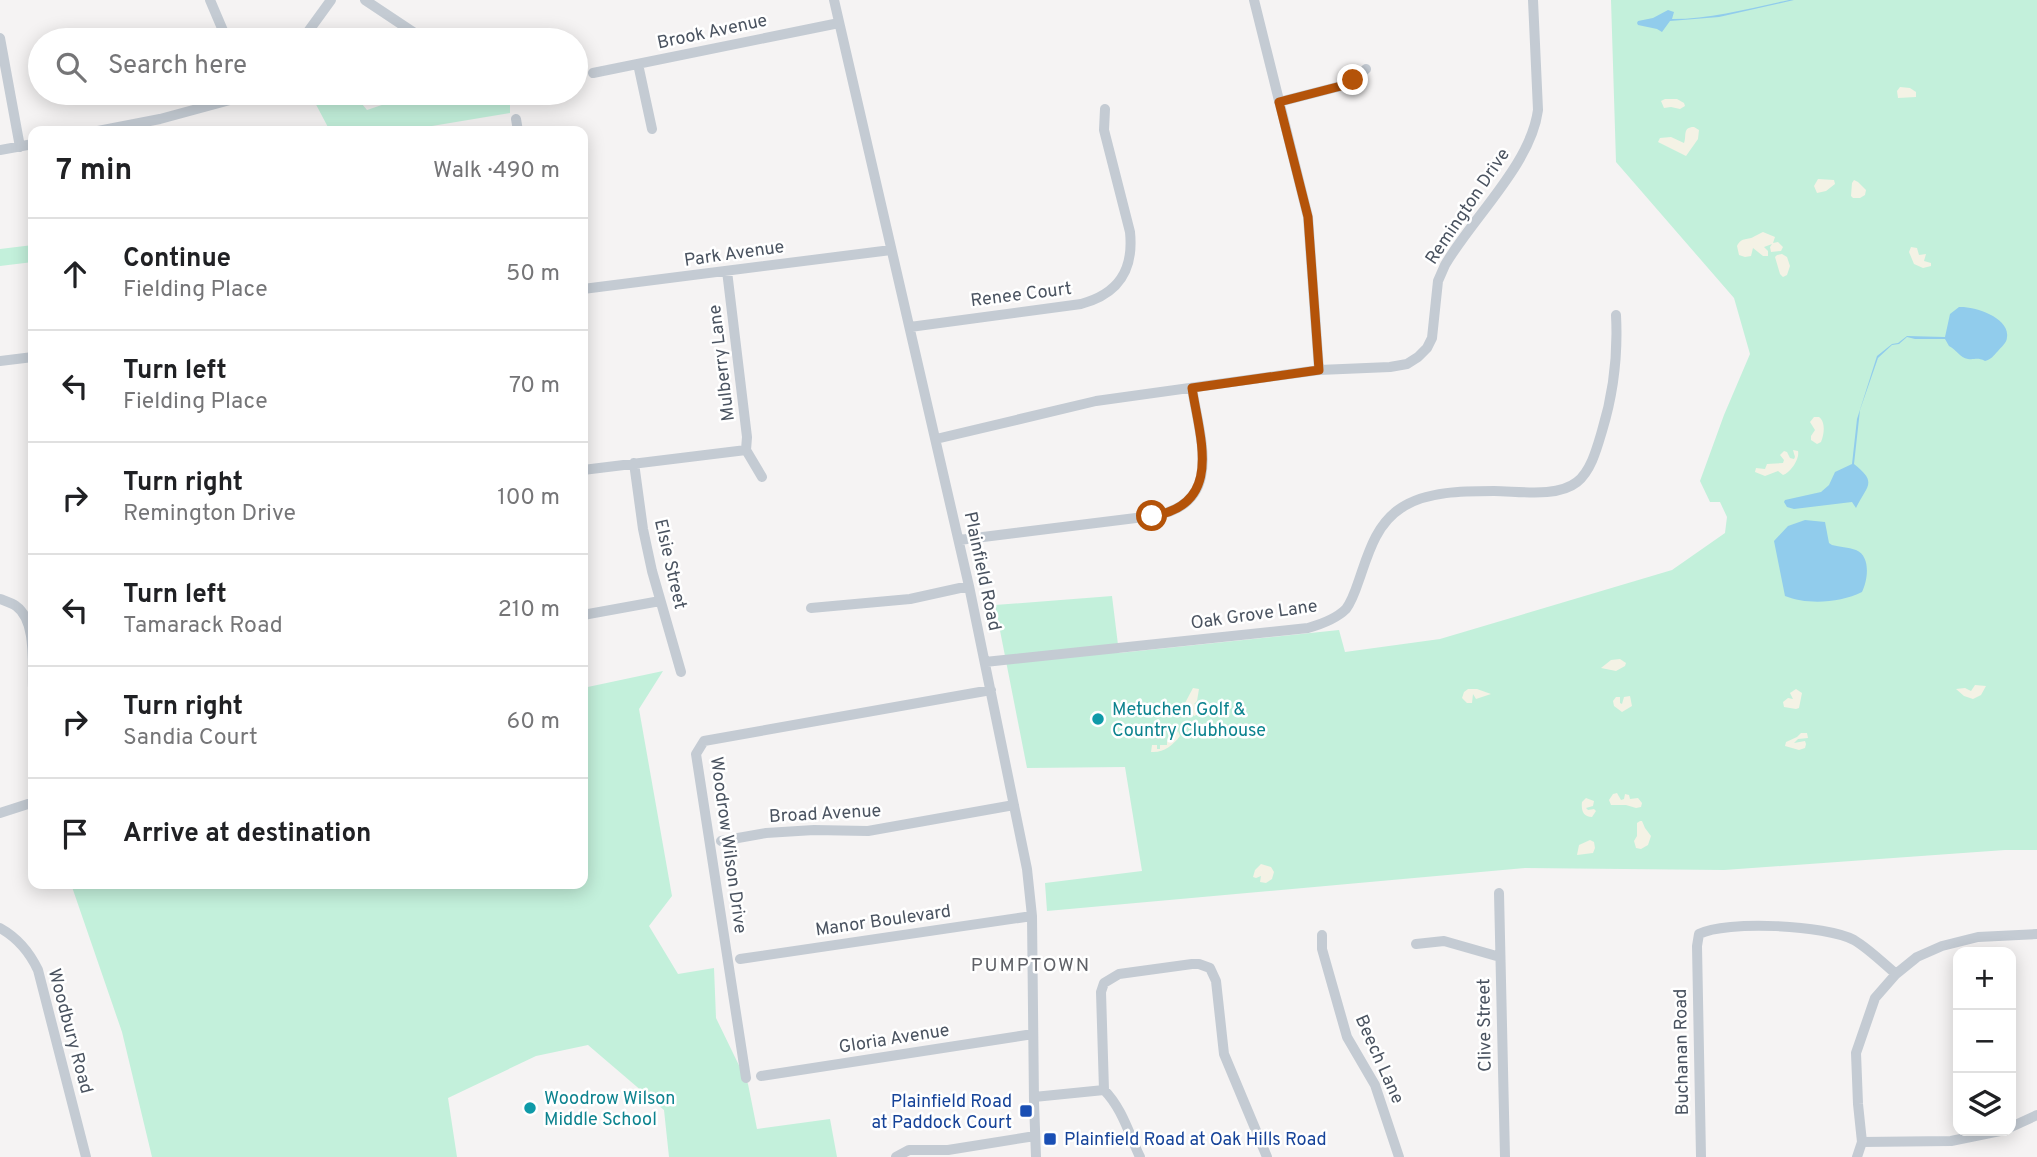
<!DOCTYPE html>
<meta charset="utf-8">
<style>
:root{--surface:#fff;--page:#f6f6f6;--text:#202124;--muted:#757577;--line:#e0e0e0}
body{margin:0;font-family:Overpass,sans-serif;background:var(--page);color:var(--text)}
.controls{position:absolute;right:21px;bottom:21px;display:grid;overflow:hidden;border-radius:14px;box-shadow:0 4px 18px #0003}
.controls button{width:63px;height:63px;display:grid;place-items:center;padding:0;border:0;border-bottom:2px solid var(--line);background:var(--surface);color:var(--text);font:35px sans-serif}
.stop{position:absolute;width:21px;height:21px;margin:-16px;border:5px solid #b45309;border-radius:50%;background:#fff}
.stop.end{background:#b45309;border-color:#fff;box-shadow:0 2px 7px #0008}
.list{margin:0;padding:0;list-style:none}
h2{display:flex;justify-content:space-between;align-items:center;height:91px;margin:0;padding:0 28px;font-size:30px}
h2 small{font-size:23px;font-weight:400;color:var(--muted)}
.list li{display:grid;grid-template-columns:46px 1fr auto;gap:21px;align-items:center;box-sizing:border-box;height:112px;padding:0 28px;border-top:2px solid var(--line)}
.list b{display:block;font-size:26px;white-space:nowrap}
.list p{margin:0;font-size:23px;white-space:nowrap;color:var(--muted)}
.list em{font-size:23px;font-style:normal;color:var(--muted)}
.icon{flex:none;width:38px;height:38px;fill:none;stroke:currentColor;stroke-width:2;stroke-linecap:round;stroke-linejoin:round}
.map{position:relative;flex:none;width:2037px;height:1157px;overflow:hidden}
.search{position:absolute;background:var(--surface);box-shadow:0 4px 18px #0003;left:28px;top:28px;width:560px;height:77px;display:flex;align-items:center;gap:18px;box-sizing:border-box;padding:0 24px;border-radius:38px;color:var(--muted);font-size:26px}
.panel{position:absolute;background:var(--surface);box-shadow:0 4px 18px #0003;left:28px;top:126px;width:560px;height:763px;border-radius:14px}
.map>svg:first-child{display:block}
</style>
<div class="map">
<svg width="2037" height="1157" viewBox="0 0 2037 1157">
<rect width="100%" height="100%" fill="#f5f3f3"/>
<path fill="#c3f0db" d="M 1611,0 L 2037,0 L 2037,850 L 2005,850 L 1724,870 L 1525,868 L 1047,911 L 1045,883 L 1142,871 L 1125,767 L 1027,768 L 995,605 L 1112,596 L 1119,653 L 1339,630 L 1345,652 L 1440,639 L 1672,570 L 1725,533 L 1727,517 L 1720,502 L 1710,502 L 1700,481 L 1724,415 L 1750,354 L 1734,298 L 1616,162 Z
M 313,93 L 353,93 L 367,110 L 417,93 L 510,93 L 510,113 L 402,131 L 330,131 L 311,95 Z
M 33,245 L 33,262 L 0,266 L 0,249 Z
M 663,671 L 639,709 L 672,896 L 649,926 L 678,974 L 714,968 L 716,1018 L 748,1084 L 757,1129 L 830,1119 L 837,1157 L 669,1157 L 664,1110 L 588,1045 L 536,1056 L 448,1098 L 457,1157 L 152,1157 L 122,1032 L 71,884 L 583,884 L 583,688 Z"/>
<path fill="#f4f2e5" d="M 1900,87 L 1910,88 L 1916,92 L 1916,97 L 1898,98 L 1897,91 Z
M 1665,99 L 1677,99 L 1684,103 L 1685,106 L 1680,109 L 1671,107 L 1664,108 L 1661,101 Z
M 1694,127 L 1699,130 L 1698,139 L 1686,156 L 1658,142 L 1660,138 L 1671,137 L 1684,143 C 1687,136 1682,127 1694,127 Z
M 1818,179 L 1834,180 L 1835,184 L 1826,191 L 1817,193 L 1814,186 Z
M 1854,180 L 1858,182 L 1866,190 L 1865,195 L 1860,198 L 1853,198 L 1851,196 L 1852,183 Z
M 1763,232 L 1775,237 L 1773,243 L 1778,242 L 1783,247 L 1781,251 L 1771,252 L 1770,247 L 1772,244 L 1764,247 L 1768,251 L 1768,256 L 1763,256 L 1753,248 L 1751,256 L 1745,257 L 1739,255 L 1737,246 C 1742,236 1748,241 1755,236 C 1758,235 1760,233 1763,232 Z
M 1911,247 L 1917,248 L 1919,255 L 1926,254 L 1924,261 L 1931,263 L 1931,266 L 1923,268 L 1914,264 L 1909,252 Z
M 1782,254 L 1787,257 L 1790,266 L 1787,275 L 1783,277 L 1780,274 L 1775,257 L 1777,255 Z
M 1814,417 L 1819,417 C 1826,422 1824,435 1821,442 L 1817,444 L 1811,440 L 1811,436 L 1815,430 L 1810,422 Z
M 1793,450 L 1798,451 C 1800,459 1790,473 1783,475 L 1778,471 L 1765,476 L 1755,472 L 1756,468 L 1765,469 L 1767,464 L 1783,463 L 1784,460 L 1780,455 L 1784,451 L 1787,452 L 1790,458 L 1794,459 L 1795,457 Z
M 1620,659 L 1626,663 L 1625,666 L 1616,671 L 1601,668 L 1611,660 Z
M 1975,685 L 1986,686 L 1981,695 L 1973,699 L 1964,696 L 1956,689 L 1965,688 L 1971,691 Z
M 1193,688 L 1199,689 L 1197,701 L 1194,704 L 1200,705 L 1203,707 L 1201,713 L 1194,716 L 1189,711 L 1191,705 L 1186,705 L 1185,703 Z
M 1468,689 L 1477,689 L 1491,694 L 1476,699 L 1473,694 L 1472,703 L 1467,703 L 1462,698 L 1464,692 Z
M 1796,689 L 1802,693 L 1799,708 L 1796,709 L 1784,707 L 1783,702 L 1788,698 L 1793,699 L 1790,693 Z
M 1630,696 L 1632,706 L 1622,712 L 1614,706 L 1613,701 L 1616,697 L 1620,697 L 1620,703 L 1622,704 L 1624,697 Z
M 1178,731 L 1180,736 C 1173,745 1164,753 1151,752 L 1152,745 L 1157,745 L 1157,749 L 1160,749 L 1160,745 L 1167,745 L 1167,741 Z
M 1801,733 L 1807,733 L 1808,738 L 1798,739 L 1794,743 L 1805,741 L 1806,744 L 1805,748 L 1799,750 L 1785,746 L 1786,742 L 1797,737 Z
M 1617,793 L 1621,800 L 1624,799 L 1625,794 L 1629,795 L 1630,799 L 1638,798 L 1642,803 L 1641,807 L 1636,808 L 1626,805 L 1611,805 L 1609,800 L 1613,794 Z
M 1586,798 L 1594,801 L 1593,806 L 1586,808 L 1588,810 L 1594,809 L 1596,811 L 1592,817 C 1583,817 1581,810 1582,802 Z
M 1640,821 L 1642,821 L 1645,828 L 1651,836 L 1648,845 L 1641,849 L 1636,848 L 1634,841 L 1637,836 L 1637,823 Z
M 1590,840 L 1594,842 L 1595,848 L 1593,853 L 1577,855 L 1579,845 Z
M 1261,864 L 1271,867 L 1274,872 L 1272,879 L 1266,883 L 1260,882 L 1261,876 L 1256,878 L 1253,877 L 1255,870 Z"/>
<path fill="#91ccec" d="M 1789,0 L 1794,0 L 1719,17 L 1670,21 L 1662,32 L 1657,29 L 1638,25 L 1637,23 L 1638,21 L 1653,18 L 1668,10 L 1674,12 L 1672,19 C 1711,19 1750,8 1789,0 Z
M 1959,307 C 1973,306 2010,317 2007,337 C 2007,343 2001,347 1998,351 C 1993,356 1992,359 1985,361 C 1977,357 1975,360 1968,359 C 1960,358 1956,349 1949,346 L 1945,339 L 1915,339 L 1907,337 L 1899,344 L 1892,345 L 1878,358 L 1860,410 L 1854,464 C 1878,483 1867,485 1856,508 L 1852,502 L 1794,509 L 1787,507 L 1784,502 L 1785,500 L 1821,492 L 1829,485 L 1835,472 L 1852,464 L 1857,419 L 1877,356 L 1892,344 L 1898,343 L 1907,336 L 1945,337 L 1950,314 Z
M 1805,520 L 1825,522 L 1829,543 L 1832,545 C 1840,547 1848,547 1856,550 C 1871,556 1868,580 1862,592 C 1840,603 1807,605 1785,596 L 1774,541 L 1788,526 Z"/>
<g fill="none" stroke-linecap="round" stroke-linejoin="round">
<path stroke="#c4cbd3" stroke-width="10" d="M 210,0 L 227,40
M 365,0 L 422,38
M 834,0 L 969,586 L 1027,869 L 1032,916 L 1034,1102 L 1036,1157
M 1254,0 L 1308,217 L 1319,370
M 0,38 L 20,147
M 302,40 L 331,0
M 638,64 L 652,129
M 593,73 L 839,23
M 1279,102 L 1341,86 L 1353,80 L 1366,69
M 516,119 L 518,131
M 98,131 L 160,119 L 230,100 L 249,93
M 0,150 L 33,144
M 583,289 L 891,250
M 910,327 L 1081,304 C 1118,294 1134,271 1130,232 L 1104,130 L 1105,109
M 0,361 L 33,357
M 936,439 L 1096,401 L 1319,370 L 1390,367 L 1407,364 L 1418,357 L 1427,348 L 1432,338 L 1438,281 L 1445,265 C 1473,217 1531,164 1538,110 L 1533,0
M 746,450 L 762,477
M 634,463 L 643,529 L 652,571 L 681,672
M 583,470 L 746,450 L 747,437 L 727,271
M 959,540 L 1152,516 C 1225,505 1200,439 1192,388
M 0,599 C 5,601 12,603 16,606 C 37,621 32,664 33,688
M 811,608 L 910,599 L 969,586
M 583,615 L 660,601
M 985,662 L 1308,628 C 1322,624 1336,619 1346,609 C 1352,601 1356,589 1359,580 C 1368,554 1376,524 1401,508 C 1426,491 1465,491 1494,491 C 1518,491 1557,498 1577,482 C 1591,471 1597,448 1602,431 C 1613,395 1618,353 1616,315
M 0,813 L 31,803 L 33,801
M 721,841 L 766,833 L 814,830 L 868,831 L 1014,805
M 1499,893 L 1505,1157
M 0,928 C 18,938 29,951 38,970 L 86,1157
M 1322,935 L 1322,949 L 1347,1037 L 1375,1085 L 1399,1157
M 1416,944 L 1444,941 L 1500,957
M 740,959 L 1032,916
M 761,1076 L 1033,1034
M 746,1078 L 696,754 L 704,741 L 991,690
M 1104,1090 L 1101,992 L 1104,983 L 1119,974 L 1192,964 L 1199,964 L 1210,968 L 1216,981 L 1224,1054 L 1267,1157
M 1034,1097 L 1104,1090 C 1122,1108 1129,1134 1140,1157
M 2011,1127 L 2037,1115
M 1862,1142 L 1951,1141 L 2000,1131
M 896,1157 L 909,1150 L 948,1150 L 1035,1136
M 1701,1157 L 1697,946 L 1699,934 C 1726,920 1826,925 1854,940 C 1869,949 1883,963 1896,974
M 1857,1157 L 1862,1142 L 1858,1104 L 1856,1053 L 1875,998 L 1896,974 L 1917,957 L 1942,946 L 1978,937 L 2037,934"/>
</g>
<g fill="none" stroke-linecap="round" stroke-linejoin="round">
<path stroke="#b45309" stroke-width="9" d="M 1152,516 C 1224,505 1200,439 1192,388 L 1319,370 L 1308,217 L 1279,102 L 1341,86 L 1353,80"/>
</g>
<g fill="#0f9aa8" stroke="#fff" stroke-width="2.5">
<circle cx="1098" cy="719" r="7"/>
<circle cx="530" cy="1108" r="7"/>
</g>
<g fill="#1a4fb4" stroke="#fff" stroke-width="2.5">
<rect x="1019" y="1104" width="14" height="14" rx="3.5"/>
<rect x="1043" y="1132" width="14" height="14" rx="3.5"/>
</g>
<g text-anchor="middle" stroke-width="5" stroke-linejoin="round" paint-order="stroke">
<g font-size="18" fill="#4a5360" stroke="#fff">
<text transform="translate(712 31) rotate(-12)" y="6">Brook Avenue</text>
<text transform="translate(1467 206) rotate(-56)" y="6">Remington Drive</text>
<text transform="translate(734 253) rotate(-8)" y="6">Park Avenue</text>
<text transform="translate(1021 294) rotate(-7)" y="6">Renee Court</text>
<text transform="translate(721 363) rotate(-97)" y="6">Mulberry Lane</text>
<text transform="translate(671 564) rotate(77)" y="6">Elsie Street</text>
<text transform="translate(983 571) rotate(78)" y="6">Plainfield Road</text>
<text transform="translate(1254 614) rotate(-8)" y="6">Oak Grove Lane</text>
<text transform="translate(825 813) rotate(-3)" y="6">Broad Avenue</text>
<text transform="translate(729 845) rotate(82)" y="6">Woodrow Wilson Drive</text>
<text transform="translate(883 920) rotate(-8)" y="6">Manor Boulevard</text>
<text transform="translate(1484 1025) rotate(-91)" y="6">Clive Street</text>
<text transform="translate(71 1031) rotate(75)" y="6">Woodbury Road</text>
<text transform="translate(894 1038) rotate(-9)" y="6">Gloria Avenue</text>
<text transform="translate(1681 1052) rotate(-91)" y="6">Buchanan Road</text>
<text transform="translate(1380 1059) rotate(66)" y="6">Beech Lane</text>
</g>
<g font-size="18" fill="#0d838f" stroke="#fff" text-anchor="start">
<text x="1112" y="715">Metuchen Golf &amp;<tspan x="1112" dy="21">Country Clubhouse</tspan></text>
<text x="544" y="1104">Woodrow Wilson<tspan x="544" dy="21">Middle School</tspan></text>
</g>
<g font-size="18" fill="#164399" stroke="#fff" text-anchor="end">
<text x="1012" y="1107">Plainfield Road<tspan x="1012" dy="21">at Paddock Court</tspan></text>
<text x="1064" y="1145" text-anchor="start">Plainfield Road at Oak Hills Road</text>
</g>
<g font-size="19" letter-spacing="2" fill="#5f6167" stroke="#fff">
<text x="1031" y="971">PUMPTOWN</text>
</g>
</g>
</svg>
<div class="controls">
<button>+</button>
<button>−</button>
<button><svg class="icon" aria-label="layers" viewBox="0 0 24 24"><path d="M12 4l9 5-9 5-9-5zM3 14l9 5 9-5"/></svg></button>
</div>
<div class="stop" style="left:1152px;top:516px"></div>
<div class="stop end" style="left:1353px;top:80px"></div>
<div class="search"><svg class="icon" aria-label="search" viewBox="0 0 24 24"><circle cx="10" cy="10" r="6"/><path d="M15 15l6 6"/></svg>Search here</div>
<section class="panel">
<h2>7 min<small>Walk · 490 m</small></h2>
<ul class="list">
<li><svg class="icon" aria-label="ahead" viewBox="0 0 24 24"><path d="M12 20V5M6 11l6-6 6 6"/></svg><div><b>Continue</b><p>Fielding Place</p></div><em>50 m</em></li>
<li><svg class="icon" aria-label="left" viewBox="0 0 24 24"><path d="M17 20v-9H6M10 6l-5 5 5 5"/></svg><div><b>Turn left</b><p>Fielding Place</p></div><em>70 m</em></li>
<li><svg class="icon" aria-label="right" viewBox="0 0 24 24"><path d="M7 20v-9h11M14 6l5 5-5 5"/></svg><div><b>Turn right</b><p>Remington Drive</p></div><em>100 m</em></li>
<li><svg class="icon" aria-label="left" viewBox="0 0 24 24"><path d="M17 20v-9H6M10 6l-5 5 5 5"/></svg><div><b>Turn left</b><p>Tamarack Road</p></div><em>210 m</em></li>
<li><svg class="icon" aria-label="right" viewBox="0 0 24 24"><path d="M7 20v-9h11M14 6l5 5-5 5"/></svg><div><b>Turn right</b><p>Sandia Court</p></div><em>60 m</em></li>
<li><svg class="icon" aria-label="arrive" viewBox="0 0 24 24"><path d="M6 21V4h12l-3 4 3 4H6"/></svg><div><b>Arrive at destination</b></div></li>
</ul>
</section>
</div>
